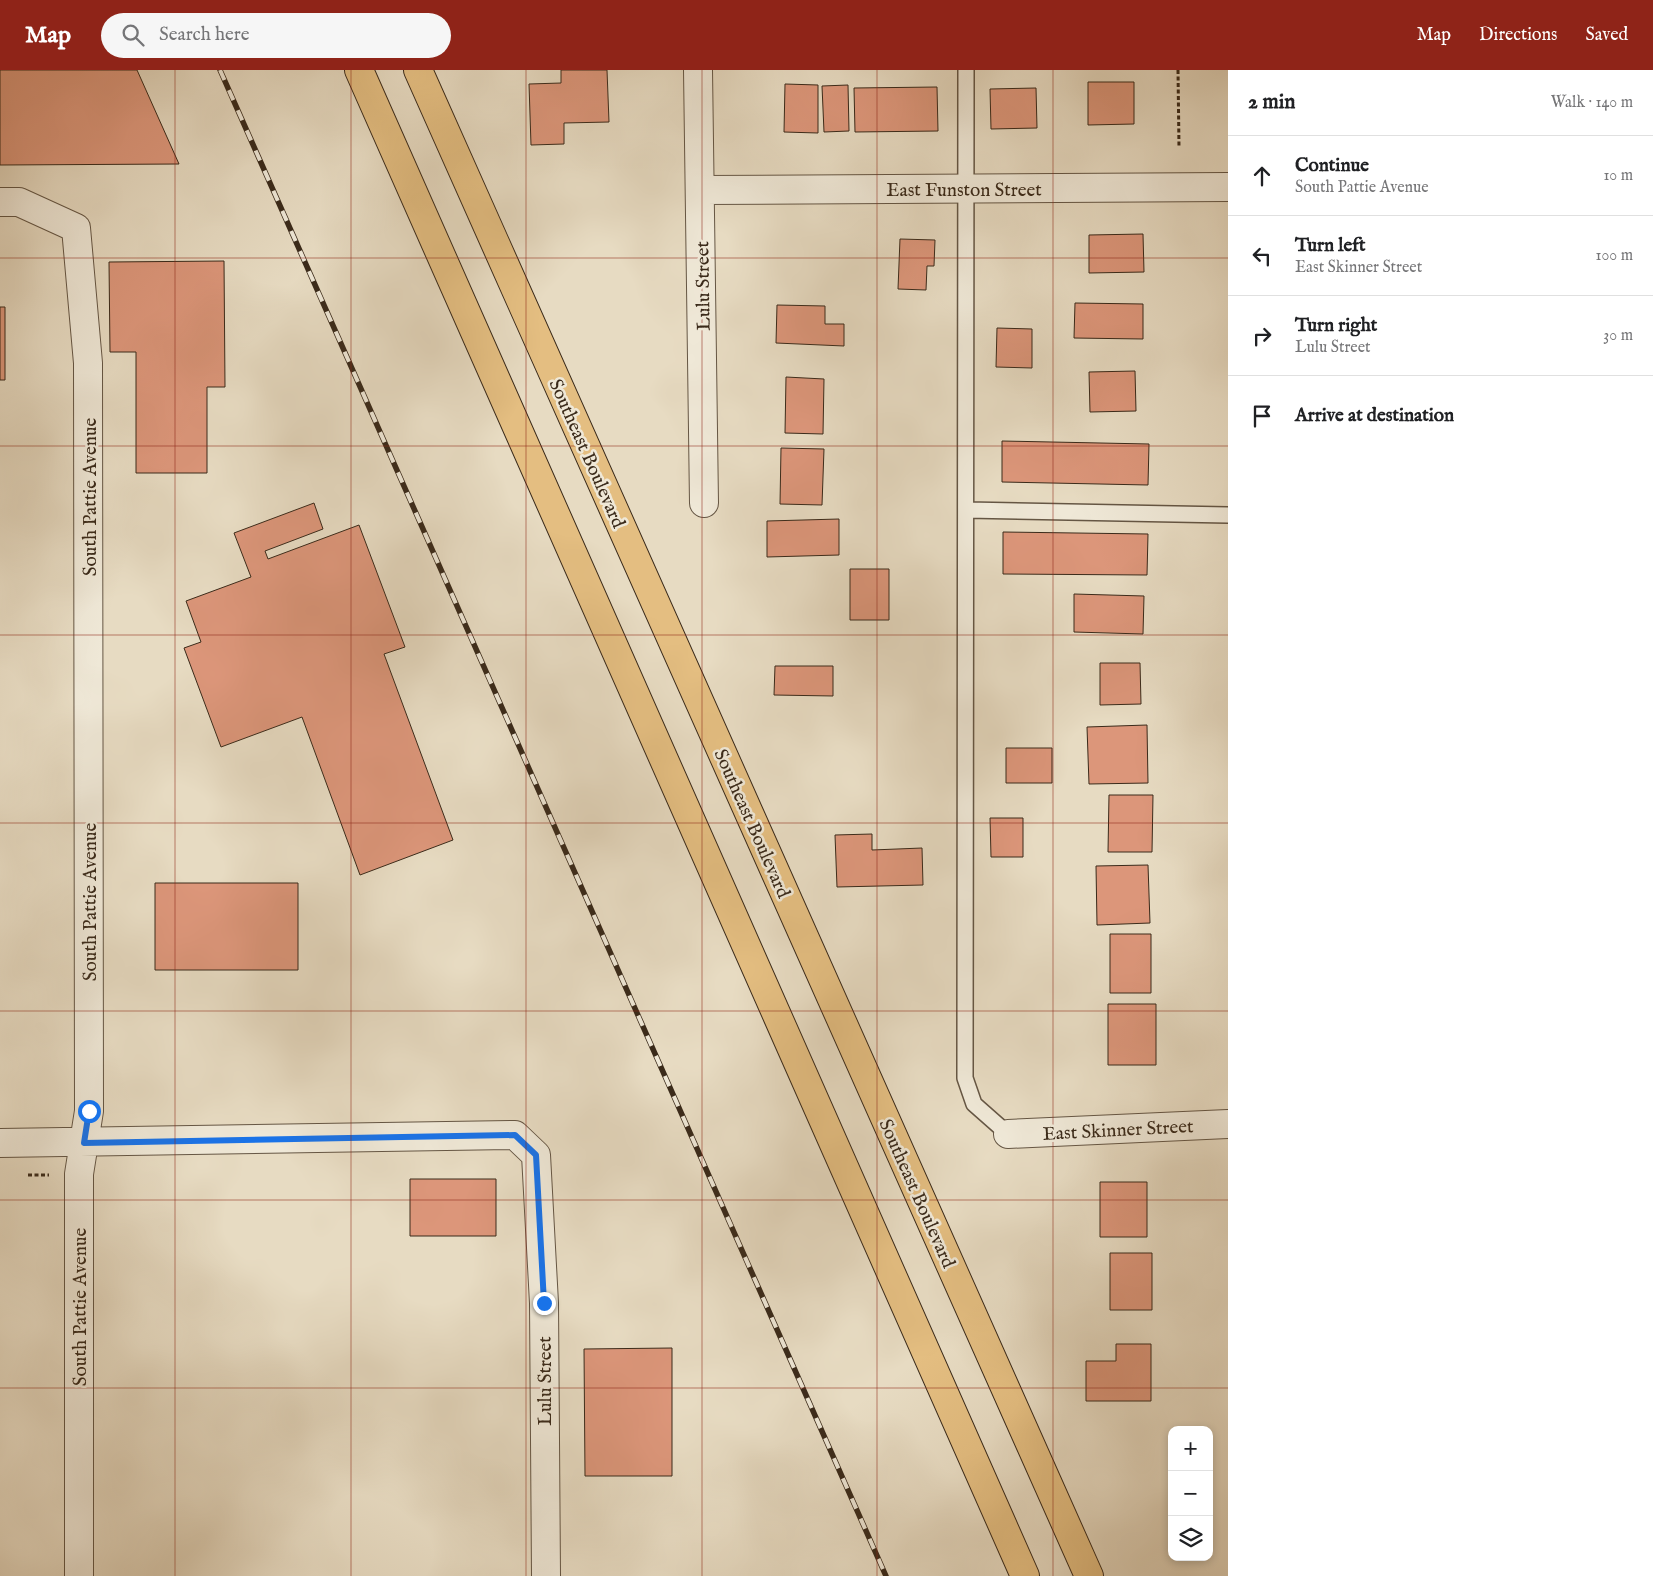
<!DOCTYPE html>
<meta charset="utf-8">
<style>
:root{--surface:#fff;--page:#f6f6f6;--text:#202124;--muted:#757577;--line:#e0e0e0;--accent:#8f2418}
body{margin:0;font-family:"IM FELL English",serif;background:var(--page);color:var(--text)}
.controls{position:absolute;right:15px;bottom:15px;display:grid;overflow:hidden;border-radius:10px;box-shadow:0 2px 8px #0003}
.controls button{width:45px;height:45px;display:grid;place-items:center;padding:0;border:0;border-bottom:1px solid var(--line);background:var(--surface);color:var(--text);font:25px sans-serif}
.stop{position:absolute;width:15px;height:15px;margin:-11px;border:4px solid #1a73e8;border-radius:50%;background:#fff}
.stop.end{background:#1a73e8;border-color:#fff;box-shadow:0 1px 5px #0008}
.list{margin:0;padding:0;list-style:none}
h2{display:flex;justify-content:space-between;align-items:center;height:65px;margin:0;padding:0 20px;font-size:21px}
h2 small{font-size:16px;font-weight:400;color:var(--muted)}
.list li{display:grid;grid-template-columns:32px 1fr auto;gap:15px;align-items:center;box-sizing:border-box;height:80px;padding:0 20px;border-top:1px solid var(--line)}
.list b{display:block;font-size:19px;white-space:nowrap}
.list p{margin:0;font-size:16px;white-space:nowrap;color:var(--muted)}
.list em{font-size:16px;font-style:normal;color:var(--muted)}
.icon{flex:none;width:28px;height:28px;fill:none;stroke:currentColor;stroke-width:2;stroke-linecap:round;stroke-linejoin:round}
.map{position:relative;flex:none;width:1228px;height:1506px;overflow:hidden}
header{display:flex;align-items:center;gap:30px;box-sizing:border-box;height:70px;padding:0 25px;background:var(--accent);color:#fff}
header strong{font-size:24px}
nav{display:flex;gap:28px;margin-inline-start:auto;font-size:18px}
.search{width:350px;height:45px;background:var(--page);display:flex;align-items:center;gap:12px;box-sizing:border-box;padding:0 18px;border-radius:28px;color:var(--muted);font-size:19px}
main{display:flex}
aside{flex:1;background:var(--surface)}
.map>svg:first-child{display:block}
</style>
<header>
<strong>Map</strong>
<div class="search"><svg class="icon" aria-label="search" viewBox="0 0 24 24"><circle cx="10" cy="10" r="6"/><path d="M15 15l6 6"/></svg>Search here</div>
<nav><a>Map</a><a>Directions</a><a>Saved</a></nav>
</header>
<main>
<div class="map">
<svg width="1228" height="1506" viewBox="0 0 1228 1506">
<rect width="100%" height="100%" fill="#e7dbc2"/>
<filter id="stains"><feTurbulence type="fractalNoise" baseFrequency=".004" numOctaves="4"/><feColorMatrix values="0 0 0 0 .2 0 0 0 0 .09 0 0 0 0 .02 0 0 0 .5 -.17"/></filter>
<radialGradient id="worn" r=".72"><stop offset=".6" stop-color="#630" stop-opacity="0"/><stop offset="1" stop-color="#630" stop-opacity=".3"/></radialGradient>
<path fill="#dc967a" stroke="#3a2a1a" d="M 0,0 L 137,0 L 179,94 L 0,95 Z
M 561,0 L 607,0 L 609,52 L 564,53 L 564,74 L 531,75 L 529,14 L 561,13 Z
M 1088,12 L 1134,12 L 1134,54 L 1088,55 Z
M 785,14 L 818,15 L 818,63 L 784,62 Z
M 848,15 L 849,61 L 824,62 L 822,16 Z
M 937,17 L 938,61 L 855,62 L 854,18 Z
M 1036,18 L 1037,58 L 991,59 L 990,19 Z
M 1143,164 L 1144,202 L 1089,203 L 1089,165 Z
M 900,169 L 935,170 L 934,196 L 927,196 L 926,220 L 898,219 Z
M 224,191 L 225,317 L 207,317 L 207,403 L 136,403 L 136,282 L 110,282 L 109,192 Z
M 1075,233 L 1143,234 L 1143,269 L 1074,268 Z
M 777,235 L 825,236 L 825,254 L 844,254 L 844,276 L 776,273 Z
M 0,237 L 5,237 L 5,310 L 0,310 Z
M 997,258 L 1032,259 L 1032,298 L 996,297 Z
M 1135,301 L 1136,341 L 1090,342 L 1089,302 Z
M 786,307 L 824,309 L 823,364 L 785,363 Z
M 1002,371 L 1149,374 L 1148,415 L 1002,412 Z
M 781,378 L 824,379 L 822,435 L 780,434 Z
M 314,433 L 323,459 L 265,481 L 268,489 L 359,455 L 405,577 L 384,584 L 453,770 L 360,805 L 302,647 L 221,677 L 184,578 L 201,572 L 186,531 L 251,507 L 234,463 Z
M 839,449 L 839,485 L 767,487 L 767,451 Z
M 1003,462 L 1148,464 L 1147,505 L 1003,504 Z
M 850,499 L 889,499 L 889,550 L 850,550 Z
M 1074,524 L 1144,526 L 1143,564 L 1074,562 Z
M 1100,593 L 1140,593 L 1141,634 L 1100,635 Z
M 775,596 L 833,596 L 833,626 L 774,625 Z
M 1147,655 L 1148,713 L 1089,714 L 1087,657 Z
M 1006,678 L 1052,678 L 1052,713 L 1006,713 Z
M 1109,725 L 1153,725 L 1152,782 L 1108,782 Z
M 990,748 L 1023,748 L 1023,787 L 991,787 Z
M 872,764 L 872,780 L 922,778 L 923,815 L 837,817 L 835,765 Z
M 1148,795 L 1150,853 L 1097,855 L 1096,796 Z
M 155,813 L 298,813 L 298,900 L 155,900 Z
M 1110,864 L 1151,864 L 1151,923 L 1110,923 Z
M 1108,934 L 1156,934 L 1156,995 L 1108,995 Z
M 410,1109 L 496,1109 L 496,1166 L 410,1166 Z
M 1100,1112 L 1147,1112 L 1147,1167 L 1100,1167 Z
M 1110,1183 L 1152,1183 L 1152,1240 L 1110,1240 Z
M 1116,1274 L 1151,1274 L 1151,1331 L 1086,1331 L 1086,1291 L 1116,1291 Z
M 672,1278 L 672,1406 L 585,1406 L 584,1279 Z"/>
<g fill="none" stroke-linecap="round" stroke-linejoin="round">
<defs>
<path id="lane" d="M 966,0 L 965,1008 L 974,1034 L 1008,1064
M 967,440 L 1228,445"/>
<path id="street" d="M 698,0 L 704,433
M 701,120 L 1228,117
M 0,132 L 19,132 L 76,158 L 88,293 L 89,1041 L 79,1104 L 79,1506
M 1008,1064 L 1228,1054
M 0,1073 L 515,1065 L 536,1085 L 544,1233 L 546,1506"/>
<path id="primary" d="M 359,0 L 1025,1506
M 418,0 L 1089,1506"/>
</defs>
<use href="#lane" stroke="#655644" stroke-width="18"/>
<use href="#street" stroke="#655644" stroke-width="30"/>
<use href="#primary" stroke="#3a2a1a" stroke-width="30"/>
<path stroke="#3a2a1a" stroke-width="3" stroke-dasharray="4 2.5" stroke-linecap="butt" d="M 1178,0 L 1179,78
M 28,1105 L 49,1105"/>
<use href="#lane" stroke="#efe8d7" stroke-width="15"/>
<use href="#street" stroke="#efe8d7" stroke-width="28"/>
<use href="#primary" stroke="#e4be81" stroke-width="28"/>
<defs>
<path id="rail" d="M 220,0 L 886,1506"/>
</defs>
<use href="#rail" stroke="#3a2a1a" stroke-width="5.5"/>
<use href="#rail" stroke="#efe8d7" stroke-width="4" stroke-dasharray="11" stroke-linecap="butt"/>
</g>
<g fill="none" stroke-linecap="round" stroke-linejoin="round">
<path stroke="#1a73e8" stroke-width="6" d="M 89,1041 L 84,1073 L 515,1065 L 536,1085 L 544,1233"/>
</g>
<path fill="none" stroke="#8f2418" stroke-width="1" stroke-opacity="0.55" d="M 175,0 L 175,1506M 351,0 L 351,1506M 526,0 L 526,1506M 702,0 L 702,1506M 877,0 L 877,1506M 1053,0 L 1053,1506M 0,188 L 1228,188M 0,376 L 1228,376M 0,565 L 1228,565M 0,753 L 1228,753M 0,941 L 1228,941M 0,1130 L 1228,1130M 0,1318 L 1228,1318"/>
<g text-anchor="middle" stroke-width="5" stroke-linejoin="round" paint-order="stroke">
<g font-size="19" fill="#3a2a1a" stroke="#efe8d7">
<text x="964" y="126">East Funston Street</text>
<text transform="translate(702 216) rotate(-91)" y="7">Lulu Street</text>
<text transform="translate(588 383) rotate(66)" y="7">Southeast Boulevard</text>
<text transform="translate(89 427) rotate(-90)" y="7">South Pattie Avenue</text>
<text transform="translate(753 753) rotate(66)" y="7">Southeast Boulevard</text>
<text transform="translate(89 832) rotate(-90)" y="7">South Pattie Avenue</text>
<text transform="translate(1118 1059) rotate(-3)" y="7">East Skinner Street</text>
<text transform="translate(918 1123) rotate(66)" y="7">Southeast Boulevard</text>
<text transform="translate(79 1237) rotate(-90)" y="7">South Pattie Avenue</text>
<text transform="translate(544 1311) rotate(-90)" y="7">Lulu Street</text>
</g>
</g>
<rect width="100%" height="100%" filter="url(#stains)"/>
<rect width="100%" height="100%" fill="url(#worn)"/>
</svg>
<div class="controls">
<button>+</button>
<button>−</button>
<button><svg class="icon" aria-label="layers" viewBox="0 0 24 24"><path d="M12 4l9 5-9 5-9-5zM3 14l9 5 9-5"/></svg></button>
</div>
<div class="stop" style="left:89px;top:1041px"></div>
<div class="stop end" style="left:544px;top:1233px"></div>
</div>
<aside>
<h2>2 min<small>Walk · 140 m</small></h2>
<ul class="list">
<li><svg class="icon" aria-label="ahead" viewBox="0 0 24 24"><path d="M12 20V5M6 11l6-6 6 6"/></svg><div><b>Continue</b><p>South Pattie Avenue</p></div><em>10 m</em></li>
<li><svg class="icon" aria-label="left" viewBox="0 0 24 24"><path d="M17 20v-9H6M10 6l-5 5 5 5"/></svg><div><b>Turn left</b><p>East Skinner Street</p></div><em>100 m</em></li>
<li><svg class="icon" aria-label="right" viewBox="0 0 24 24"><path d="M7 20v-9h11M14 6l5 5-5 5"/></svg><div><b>Turn right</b><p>Lulu Street</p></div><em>30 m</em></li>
<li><svg class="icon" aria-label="arrive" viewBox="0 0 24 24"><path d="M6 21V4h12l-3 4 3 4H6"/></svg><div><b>Arrive at destination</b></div></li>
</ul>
</aside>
</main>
